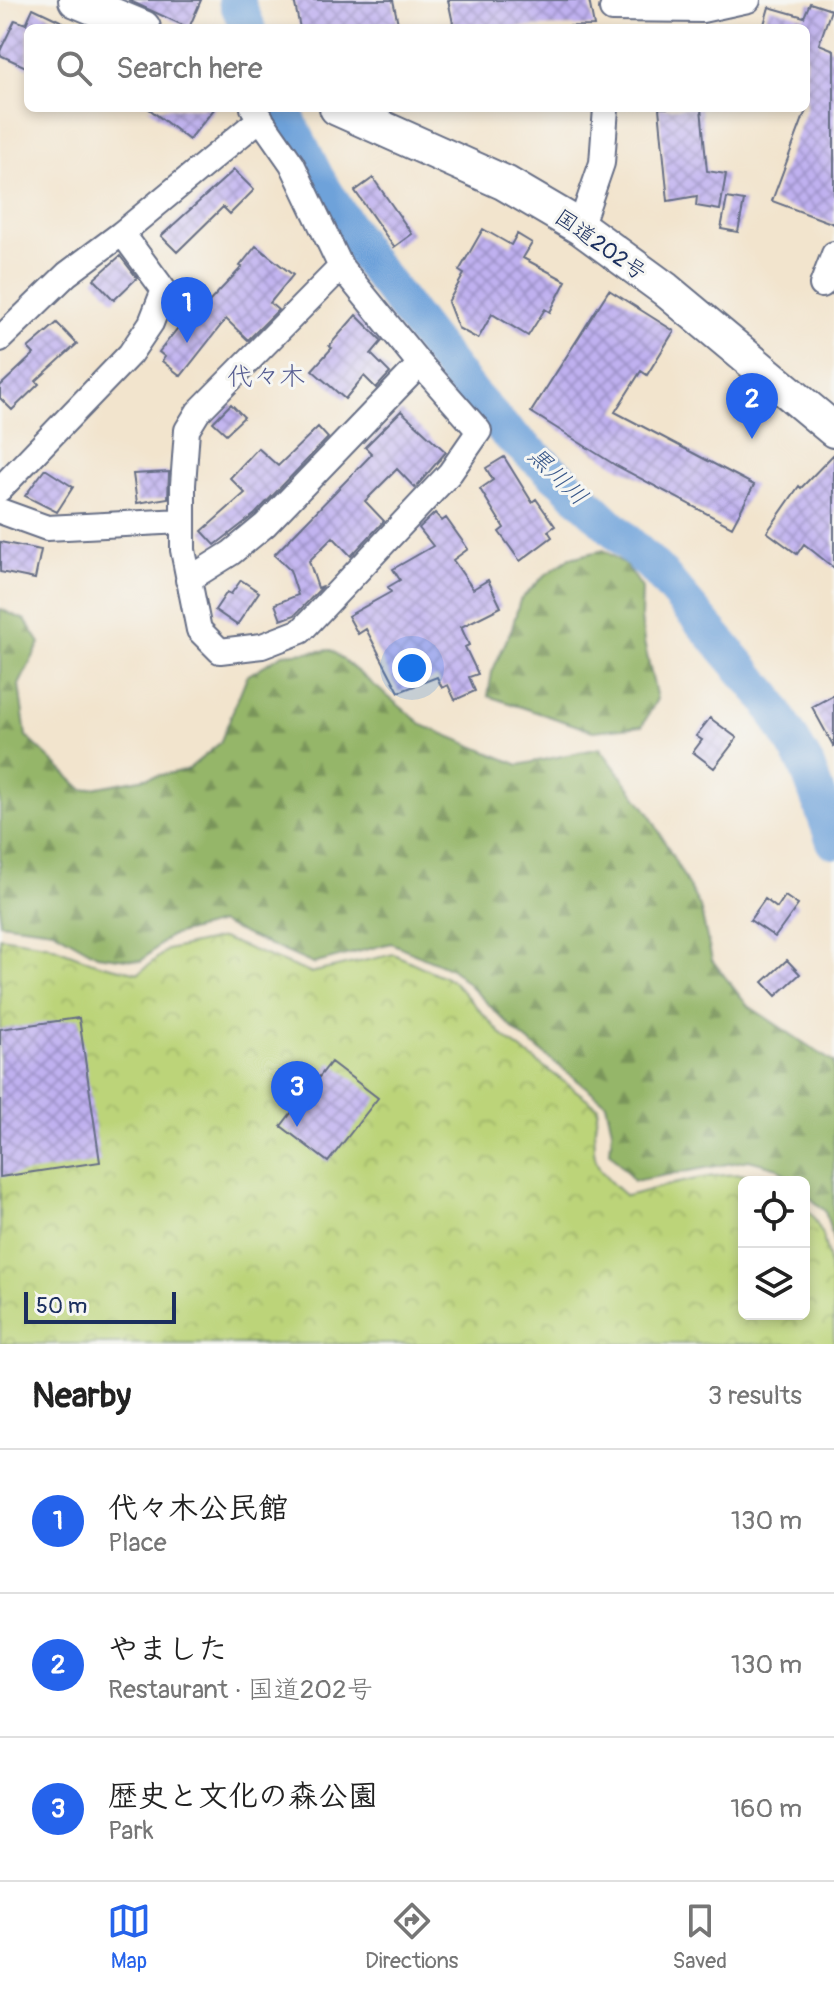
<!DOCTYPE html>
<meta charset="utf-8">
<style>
:root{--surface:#fff;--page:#f6f6f6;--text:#222;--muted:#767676;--line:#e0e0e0;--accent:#2563eb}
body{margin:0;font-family:Pangolin,"Klee One",sans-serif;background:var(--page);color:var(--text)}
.controls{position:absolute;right:24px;bottom:24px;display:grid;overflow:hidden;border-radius:12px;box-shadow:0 4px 12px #0003}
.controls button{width:72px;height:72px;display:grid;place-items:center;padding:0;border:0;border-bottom:2px solid var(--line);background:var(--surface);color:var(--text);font:40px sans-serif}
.scale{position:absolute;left:24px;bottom:20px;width:152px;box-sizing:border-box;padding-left:8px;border:4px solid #1b2f5e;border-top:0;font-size:22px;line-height:28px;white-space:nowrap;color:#1b2f5e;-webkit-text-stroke:6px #f6f6f2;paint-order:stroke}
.you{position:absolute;left:412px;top:668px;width:28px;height:28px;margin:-20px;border:6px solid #fff;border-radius:50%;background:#1a73e8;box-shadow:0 0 0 12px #1a73e833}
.badge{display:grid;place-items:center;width:52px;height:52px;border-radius:50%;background:var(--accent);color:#fff;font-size:26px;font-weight:700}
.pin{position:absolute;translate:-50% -66px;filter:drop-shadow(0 2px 4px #0008)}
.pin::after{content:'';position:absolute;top:42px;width:28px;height:24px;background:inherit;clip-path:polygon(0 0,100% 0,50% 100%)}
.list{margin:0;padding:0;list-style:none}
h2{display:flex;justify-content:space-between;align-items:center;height:104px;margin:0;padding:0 32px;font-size:34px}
h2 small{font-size:26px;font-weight:400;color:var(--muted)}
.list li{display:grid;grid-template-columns:52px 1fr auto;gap:24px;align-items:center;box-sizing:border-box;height:144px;padding:0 32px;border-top:2px solid var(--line)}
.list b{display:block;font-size:30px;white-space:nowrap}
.list p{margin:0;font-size:26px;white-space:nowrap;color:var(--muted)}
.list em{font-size:26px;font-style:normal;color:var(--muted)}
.icon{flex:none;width:44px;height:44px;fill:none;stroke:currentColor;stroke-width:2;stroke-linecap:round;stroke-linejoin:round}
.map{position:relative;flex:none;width:834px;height:1344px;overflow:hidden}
.search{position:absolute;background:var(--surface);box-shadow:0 4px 12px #0003;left:24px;right:24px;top:24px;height:88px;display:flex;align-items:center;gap:20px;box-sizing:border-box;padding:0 28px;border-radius:12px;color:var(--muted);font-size:30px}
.sheet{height:536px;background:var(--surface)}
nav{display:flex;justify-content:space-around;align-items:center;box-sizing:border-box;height:112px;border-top:2px solid var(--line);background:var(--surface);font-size:22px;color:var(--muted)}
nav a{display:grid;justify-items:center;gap:4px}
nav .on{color:var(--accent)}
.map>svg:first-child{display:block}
</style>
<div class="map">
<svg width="834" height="1344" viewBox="0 0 834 1344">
<defs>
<pattern id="forest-firs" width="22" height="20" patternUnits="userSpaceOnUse" patternTransform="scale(2)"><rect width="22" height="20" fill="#95b669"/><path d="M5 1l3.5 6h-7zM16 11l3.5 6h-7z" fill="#79945a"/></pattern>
<pattern id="park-crowns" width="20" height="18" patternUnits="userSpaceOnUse" patternTransform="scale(2)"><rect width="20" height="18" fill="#bcd479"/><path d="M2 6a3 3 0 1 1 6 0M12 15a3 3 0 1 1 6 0" fill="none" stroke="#a1b66b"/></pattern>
<pattern id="building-cross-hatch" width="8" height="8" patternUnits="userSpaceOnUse" patternTransform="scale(2)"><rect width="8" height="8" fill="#c0b1f0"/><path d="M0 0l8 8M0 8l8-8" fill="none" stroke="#9b90c6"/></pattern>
</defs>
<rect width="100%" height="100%" fill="#f6f6f2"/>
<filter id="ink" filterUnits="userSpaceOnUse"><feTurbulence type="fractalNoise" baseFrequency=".0125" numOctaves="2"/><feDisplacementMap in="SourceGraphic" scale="16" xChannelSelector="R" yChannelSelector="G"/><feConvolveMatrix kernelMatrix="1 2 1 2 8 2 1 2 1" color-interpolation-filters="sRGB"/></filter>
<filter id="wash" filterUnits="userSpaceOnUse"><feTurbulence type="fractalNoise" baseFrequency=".006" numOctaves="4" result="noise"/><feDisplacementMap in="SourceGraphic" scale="32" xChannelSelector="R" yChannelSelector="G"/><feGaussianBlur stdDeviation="1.8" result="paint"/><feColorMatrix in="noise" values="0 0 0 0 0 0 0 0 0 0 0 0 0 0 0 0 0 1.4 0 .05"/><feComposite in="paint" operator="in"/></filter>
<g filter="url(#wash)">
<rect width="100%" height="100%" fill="#f2e4cd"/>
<path fill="url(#forest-firs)" stroke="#587264" stroke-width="2" d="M 604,550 L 627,566 L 642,588 L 641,617 L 644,642 L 657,699 L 642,726 L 593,731 L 488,696 L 492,672 L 512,628 L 520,600 L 544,576 L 570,558 Z
M 0,609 L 25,620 L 40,643 L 19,685 L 26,736 L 83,790 L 187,770 L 220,743 L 247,676 L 283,654 L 331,650 L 424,726 L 519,765 L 600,748 L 649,813 L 700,907 L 712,960 L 747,1005 L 834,1063 L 834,1243 L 825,1211 L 804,1192 L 804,1182 L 793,1182 L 778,1168 L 749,1160 L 634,1181 L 610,1152 L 612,1130 L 606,1103 L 514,1030 L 454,970 L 391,943 L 313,964 L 220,923 L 170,936 L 141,961 L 97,955 L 53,930 L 0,923 Z"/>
<path fill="url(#park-crowns)" stroke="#6c826c" stroke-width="2" d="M 0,937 L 46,944 L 98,964 L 139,973 L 167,950 L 222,938 L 310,973 L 394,954 L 453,981 L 504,1037 L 598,1107 C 591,1153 588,1165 626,1196 C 659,1188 745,1161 773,1182 L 744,1182 L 744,1314 L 804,1314 L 804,1206 C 834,1234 834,1302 834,1344 L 0,1344 Z"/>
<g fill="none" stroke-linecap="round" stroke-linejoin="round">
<path stroke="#6ea2da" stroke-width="36" d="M 236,0 L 248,28
M 282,108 L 316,177 L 367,258 L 471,394 L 505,431 L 562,480 L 660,573 L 767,698 L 806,764 L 834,841"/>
</g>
<g id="blocks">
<path fill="url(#building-cross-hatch)" d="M 128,0 L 201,0 L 189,28 Z
M 294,0 L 393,0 L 399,28 L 300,28 Z
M 448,0 L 589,0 L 594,26 L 454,28 Z
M 810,3 L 831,10 L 819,44 L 834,50 L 834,224 L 772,201 L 806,110 L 806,28 L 763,28 L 769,7 L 804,17 Z
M 33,8 L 75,28 L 28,28 L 28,68 L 0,55 L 0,51 L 15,20 L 26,24 Z
M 148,108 L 215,108 L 189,140 Z
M 659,108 L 701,108 L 707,171 L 726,174 L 720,210 L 696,206 L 697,196 L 668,201 Z
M 234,170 L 254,190 L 230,214 L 223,207 L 177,252 L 161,236 Z
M 373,178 L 412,234 L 394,247 L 355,191 Z
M 727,198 L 744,201 L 738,232 L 721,229 Z
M 483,229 L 511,245 L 517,234 L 532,243 L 523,258 L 566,281 L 550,312 L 545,309 L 528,336 L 492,314 L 478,339 L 458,328 L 448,302 L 464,274 L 459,271 Z
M 256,246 L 293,275 L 270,303 L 278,310 L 248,340 L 226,319 L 181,376 L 162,361 L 165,357 L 159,352 L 188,315 L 193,319 L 242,267 L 240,266 Z
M 120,256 L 137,278 L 114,300 L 94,279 Z
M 609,290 L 674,331 L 647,375 L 641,371 L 615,412 L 754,485 L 732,527 L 615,465 L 531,412 Z
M 356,315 L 382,341 L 371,354 L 390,373 L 376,388 L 364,376 L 345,399 L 312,370 L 332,348 L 329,346 Z
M 57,323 L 77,344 L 36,381 L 39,384 L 12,410 L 0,398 L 0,386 L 34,354 L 28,348 Z
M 231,404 L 244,417 L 226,434 L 213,422 Z
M 401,411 L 446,452 L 415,488 L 397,469 L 365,501 L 384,521 L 351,556 L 333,537 L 309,561 L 318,588 L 323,586 L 295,615 L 281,620 L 275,604 L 298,595 L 290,570 L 274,555 L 372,454 L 365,447 Z
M 318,427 L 328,438 L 255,514 L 215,545 L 202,531 L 245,493 L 230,478 L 258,448 L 278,466 Z
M 834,454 L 834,568 L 804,544 L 797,554 L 767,532 L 799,486 L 801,488 Z
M 504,457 L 532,502 L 536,499 L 555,526 L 548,531 L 552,537 L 520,561 L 499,532 L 504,528 L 480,489 L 493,480 L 486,468 Z
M 45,469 L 73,487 L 57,512 L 25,496 Z
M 169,472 L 168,498 L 137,503 L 133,474 Z
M 435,513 L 442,521 L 446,518 L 468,549 L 453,560 L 473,589 L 488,580 L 501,607 L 461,627 L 469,645 L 465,647 L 478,674 L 469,677 L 475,691 L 455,700 L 448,685 L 442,688 L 437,677 L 399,692 L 366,629 L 358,634 L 348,616 L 391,592 L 388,587 L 400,580 L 393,569 L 433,546 L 419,528 Z
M 0,542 L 41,550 L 35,579 L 0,572 Z
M 241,580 L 259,592 L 237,625 L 215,610 L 227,592 L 231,594 Z
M 834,695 L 834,747 L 812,707 Z
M 710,718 L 737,738 L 714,768 L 693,752 L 702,740 L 696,736 Z
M 785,896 L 798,905 L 775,937 L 750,920 L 765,899 L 777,908 Z
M 787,960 L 800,974 L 776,996 L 763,982 Z
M 79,1018 L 100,1162 L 0,1177 L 0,1029 Z
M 331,1062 L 378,1098 L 328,1162 L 281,1126 Z"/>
</g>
</g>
<g filter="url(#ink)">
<use href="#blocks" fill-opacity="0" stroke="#666e85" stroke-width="2"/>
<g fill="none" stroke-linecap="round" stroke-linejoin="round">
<defs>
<path id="minor" d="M 612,9 L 702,10 L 748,0
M 253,108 L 292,164 L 341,267 L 420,364 L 479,431 L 450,473 L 301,631 L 262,646 L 220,651 L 199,630 L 183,550 L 183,485 L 187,430 L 198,412 L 341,267
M 580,227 L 602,163 L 606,108
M 822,285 L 834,254
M 0,339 L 67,274 L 122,233 L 261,118
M 0,489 L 130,354 L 151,323 L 164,290 L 122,233
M 0,511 L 47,528 L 182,521
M 188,580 L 231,553 L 265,525 L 420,364"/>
<path id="highway" d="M 76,0 L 143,28
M 337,108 L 505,183 L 580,227 L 665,289 L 834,430"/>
</defs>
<use href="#minor" stroke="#666e85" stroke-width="28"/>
<use href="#highway" stroke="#666e85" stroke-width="38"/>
<use href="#minor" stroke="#fff" stroke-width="24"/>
<use href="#highway" stroke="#fff" stroke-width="34"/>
</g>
</g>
<g text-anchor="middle" stroke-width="6" stroke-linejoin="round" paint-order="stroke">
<g font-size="22" fill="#1b2f5e" stroke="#f6f6f2">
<text transform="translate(601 244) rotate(35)" y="8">国道202号</text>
</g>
<g font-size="24" font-style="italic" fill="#385789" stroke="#f6f6f2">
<text transform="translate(558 476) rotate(44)" y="8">黒川川</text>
</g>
<g font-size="26" fill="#555c91" stroke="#f6f6f2">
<text x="266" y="385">代々木</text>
</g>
</g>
</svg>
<div class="controls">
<button><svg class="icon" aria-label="locate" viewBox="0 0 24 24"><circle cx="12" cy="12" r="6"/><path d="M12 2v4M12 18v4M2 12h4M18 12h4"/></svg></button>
<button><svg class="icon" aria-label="layers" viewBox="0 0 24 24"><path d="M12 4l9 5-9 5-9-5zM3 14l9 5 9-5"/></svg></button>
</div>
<div class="scale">50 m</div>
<div class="you"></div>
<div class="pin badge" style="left:187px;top:343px">1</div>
<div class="pin badge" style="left:752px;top:439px">2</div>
<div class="pin badge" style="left:297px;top:1127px">3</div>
<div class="search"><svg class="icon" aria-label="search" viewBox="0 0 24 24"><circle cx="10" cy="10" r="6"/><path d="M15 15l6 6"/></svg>Search here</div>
</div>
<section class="sheet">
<h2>Nearby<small>3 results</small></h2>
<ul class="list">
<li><span class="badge">1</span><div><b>代々木公民館</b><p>Place</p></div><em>130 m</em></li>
<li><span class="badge">2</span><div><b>やました</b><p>Restaurant · 国道202号</p></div><em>130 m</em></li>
<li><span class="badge">3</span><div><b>歴史と文化の森公園</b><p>Park</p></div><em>160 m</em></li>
</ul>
</section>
<nav>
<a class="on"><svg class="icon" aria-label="map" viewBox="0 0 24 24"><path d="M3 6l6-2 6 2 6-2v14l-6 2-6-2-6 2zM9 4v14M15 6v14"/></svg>Map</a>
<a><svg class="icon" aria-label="directions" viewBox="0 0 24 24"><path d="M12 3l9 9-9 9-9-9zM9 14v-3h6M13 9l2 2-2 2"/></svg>Directions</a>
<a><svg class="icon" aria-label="saved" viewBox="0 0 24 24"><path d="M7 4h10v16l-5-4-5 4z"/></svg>Saved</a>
</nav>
